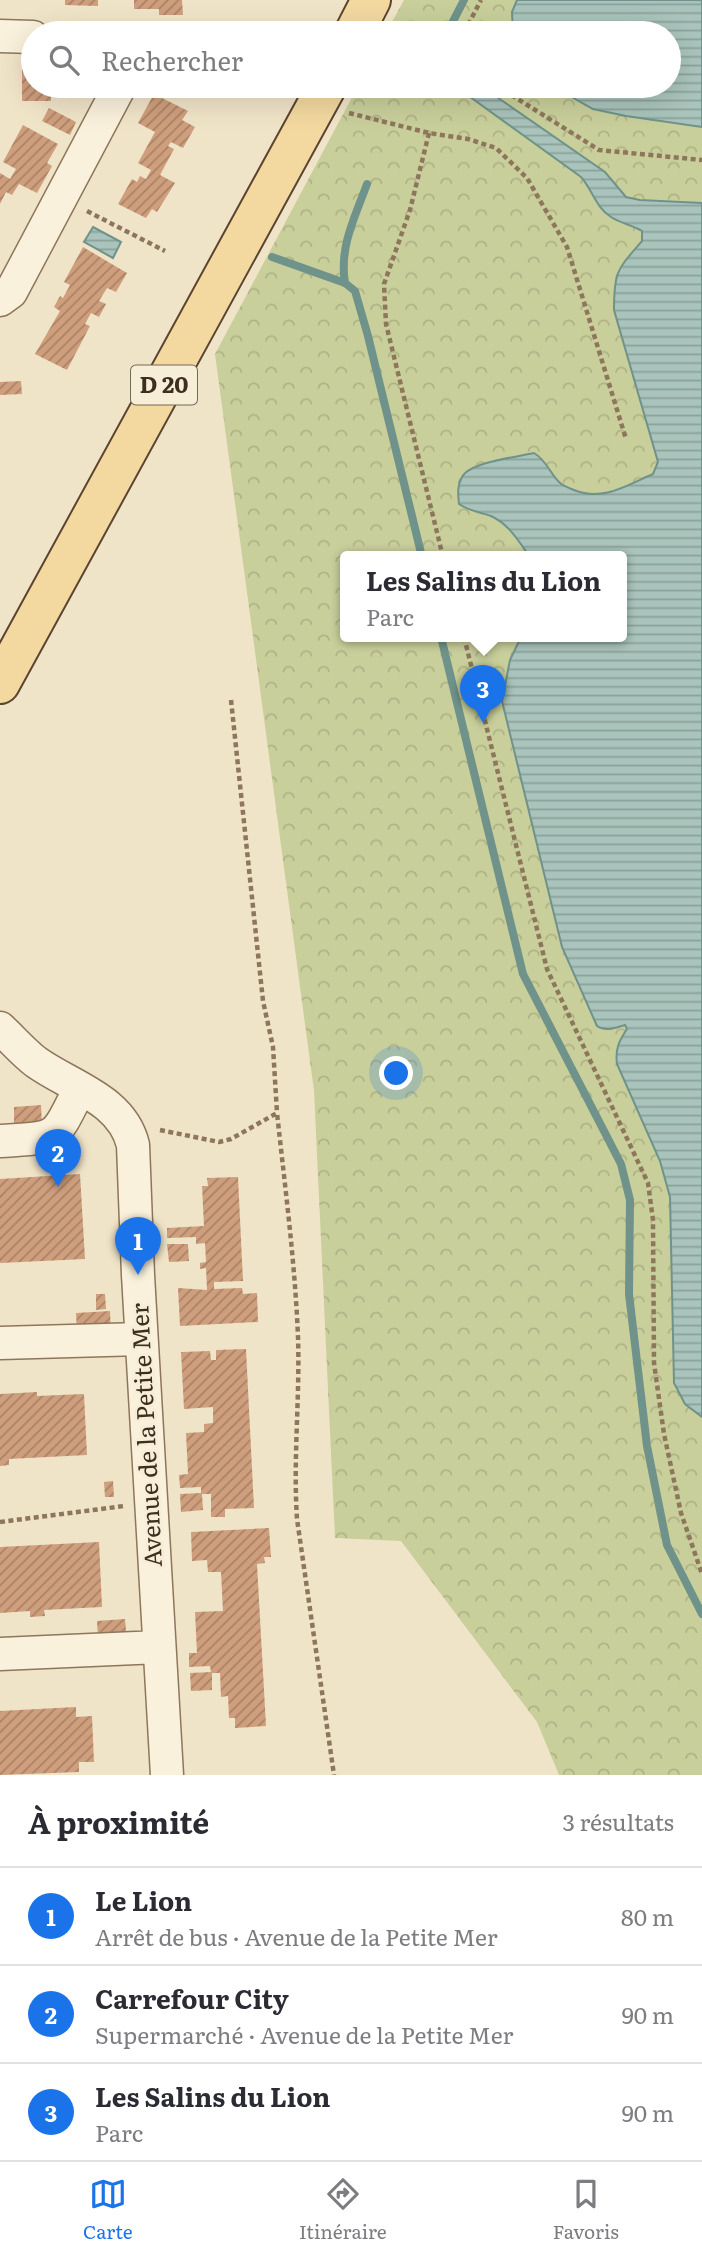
<!DOCTYPE html>
<html lang="fr">
<meta charset="utf-8">
<style>
:root{--surface:#fff;--page:#f7f7f7;--text:#2b2b33;--muted:#7c7c81;--line:#e1e1e2;--accent:#1a73e8}
body{margin:0;font-family:Literata,serif;background:var(--page);color:var(--text)}
.you{position:absolute;left:397px;top:1074px;width:24px;height:24px;margin:-18px;border:5px solid #fff;border-radius:50%;background:#1a73e8;box-shadow:0 0 0 10px #1a73e833}
.badge{display:grid;place-items:center;width:46px;height:46px;border-radius:50%;background:var(--accent);color:#fff;font-size:23px;font-weight:700}
.pin{position:absolute;translate:-50% -58px;filter:drop-shadow(0 2px 4px #0008)}
.pin::after{content:'';position:absolute;top:37px;width:24px;height:21px;background:inherit;clip-path:polygon(0 0,100% 0,50% 100%)}
.popup{position:absolute;left:340px;top:551px;width:287px;height:91px;box-sizing:border-box;display:grid;place-content:center;border-radius:7px;background:var(--surface);filter:drop-shadow(0 2px 5px #0005);font-size:23px;white-space:nowrap;color:var(--muted)}
.popup b{font-size:26px;color:var(--text)}
.popup::after{content:'';position:absolute;left:50%;top:100%;margin-left:-14px;border:14px solid transparent;border-top-color:var(--surface)}
.list{margin:0;padding:0;list-style:none}
h2{display:flex;justify-content:space-between;align-items:center;height:91px;margin:0;padding:0 28px;font-size:30px}
h2 small{font-size:23px;font-weight:400;color:var(--muted)}
.list li{display:grid;grid-template-columns:46px 1fr auto;gap:21px;align-items:center;box-sizing:border-box;height:98px;padding:0 28px;border-top:2px solid var(--line)}
.list b{display:block;font-size:26px;white-space:nowrap}
.list p{margin:0;font-size:23px;white-space:nowrap;color:var(--muted)}
.list em{font-size:23px;font-style:normal;color:var(--muted)}
.icon{flex:none;width:38px;height:38px;fill:none;stroke:currentColor;stroke-width:2;stroke-linecap:round;stroke-linejoin:round}
.map{position:relative;flex:none;width:702px;height:1775px;overflow:hidden}
.search{position:absolute;background:var(--surface);box-shadow:0 7px 28px #0002;left:21px;right:21px;top:21px;height:77px;display:flex;align-items:center;gap:18px;box-sizing:border-box;padding:0 24px;border-radius:38px;color:var(--muted);font-size:26px}
.sheet{height:385px;background:var(--surface)}
nav{display:flex;justify-content:space-around;align-items:center;box-sizing:border-box;height:98px;border-top:2px solid var(--line);background:var(--surface);font-size:19px;color:var(--muted)}
nav a{display:grid;justify-items:center;gap:4px}
nav .on{color:var(--accent)}
.map>svg:first-child{display:block}
</style>
<div class="map">
<svg width="702" height="1775" viewBox="0 0 702 1775">
<defs>
<pattern id="park-crowns" width="20" height="18" patternUnits="userSpaceOnUse" patternTransform="scale(1.75)"><rect width="20" height="18" fill="#c9cf9b"/><path d="M2 6a3 3 0 1 1 6 0M12 15a3 3 0 1 1 6 0" fill="none" stroke="#aeb285"/></pattern>
<pattern id="water-rules" width="6" height="5" patternUnits="userSpaceOnUse" patternTransform="scale(1.75)"><rect width="6" height="5" fill="#a9c4bc"/><path d="M0 2.5h6" fill="none" stroke="#8ba098"/></pattern>
<pattern id="building-hatch" width="6" height="6" patternUnits="userSpaceOnUse" patternTransform="scale(1.75)"><rect width="6" height="6" fill="#cf9f7d"/><path d="M-1 1l2-2M0 6l6-6M5 7l2-2" fill="none" stroke="#a98266"/></pattern>
</defs>
<rect width="100%" height="100%" fill="#f0e4c8"/>
<path fill="url(#park-crowns)" fill-rule="evenodd" d="M 404,0 L 702,0 L 702,1775 L 559,1775 L 537,1722 L 401,1541 L 335,1538 L 314,1091 L 215,354 L 358,86 L 669,86 L 669,33 L 386,33 ZM 345,557 L 621,557 L 621,637 L 345,637 Z"/>
<path fill="url(#water-rules)" stroke="#6f938a" stroke-width="2" d="M 517,0 L 702,0 L 702,127 L 626,116 L 593,109 L 552,86 L 669,86 L 669,33 L 513,33 L 512,12 Z
M 455,86 L 481,86 L 605,172 L 626,197 L 640,200 L 702,203 L 702,1417 L 685,1404 L 674,1383 L 670,1197 L 660,1161 L 617,1064 C 615,1049 619,1041 627,1029 L 625,1025 C 615,1028 606,1032 597,1026 L 562,947 L 502,701 L 510,660 L 521,637 L 621,637 L 621,557 L 530,557 C 519,542 509,524 491,516 C 479,512 469,511 459,504 C 458,495 457,486 462,477 C 470,462 517,457 534,453 C 547,461 549,472 559,482 C 563,486 569,488 574,490 C 603,502 627,485 653,474 L 658,462 L 614,310 C 614,271 617,270 642,241 L 642,231 C 632,225 620,223 611,217 C 596,208 592,189 581,177 Z
M 93,227 L 121,242 L 113,258 L 84,242 Z"/>
<g fill="none" stroke-linecap="round" stroke-linejoin="round">
<path stroke="#6f938a" stroke-width="8" d="M 447,33 L 464,0
M 272,257 L 345,283 L 355,291 L 368,336 L 422,557
M 345,283 C 339,247 355,217 367,184
M 441,637 L 523,974 L 621,1164 L 630,1200 L 629,1294 L 647,1446 L 667,1545 L 702,1614"/>
</g>
<path fill="url(#building-hatch)" d="M 65,0 L 98,0 L 98,6 L 65,5 Z
M 134,0 L 182,0 L 183,15 L 159,15 L 159,9 L 134,9 Z
M 22,66 L 33,66 L 33,86 L 85,86 L 85,97 L 51,96 L 51,101 L 22,101 Z
M 154,94 L 188,111 L 182,120 L 195,127 L 183,148 L 171,142 L 168,146 L 174,149 L 160,175 L 175,183 L 157,212 L 152,209 L 146,218 L 118,204 L 132,179 L 137,182 L 140,176 L 146,179 L 151,170 L 138,163 L 155,132 L 138,123 Z
M 49,108 L 76,122 L 70,135 L 42,121 Z
M 23,125 L 58,144 L 47,163 L 52,166 L 37,193 L 19,184 L 12,195 L 6,192 L 0,204 L 0,173 L 10,179 L 16,169 L 3,162 Z
M 83,247 L 127,273 L 116,292 L 107,288 L 99,301 L 106,304 L 99,317 L 91,313 L 85,324 L 90,326 L 67,370 L 35,354 L 60,311 L 54,307 L 60,296 L 63,298 L 70,285 L 64,282 Z
M 21,381 L 22,394 L 0,395 L 0,382 Z
M 41,1105 L 42,1125 L 14,1127 L 14,1107 Z
M 80,1174 L 85,1259 L 0,1263 L 0,1179 Z
M 238,1177 L 243,1281 L 214,1282 L 214,1289 L 242,1288 L 243,1294 L 257,1293 L 258,1322 L 180,1326 L 178,1288 L 207,1290 L 206,1268 L 200,1269 L 200,1263 L 206,1262 L 205,1243 L 196,1244 L 196,1237 L 167,1238 L 167,1228 L 204,1226 L 202,1186 L 208,1186 L 207,1178 Z
M 167,1244 L 188,1244 L 189,1261 L 169,1262 Z
M 96,1294 L 105,1294 L 106,1309 L 96,1310 Z
M 110,1311 L 111,1333 L 77,1334 L 76,1313 Z
M 246,1349 L 254,1508 L 225,1509 L 225,1517 L 211,1517 L 211,1494 L 202,1494 L 203,1510 L 181,1512 L 180,1494 L 201,1493 L 201,1487 L 180,1488 L 179,1475 L 188,1474 L 186,1433 L 204,1432 L 204,1424 L 213,1423 L 213,1407 L 184,1409 L 181,1352 L 210,1351 L 211,1360 L 216,1360 L 216,1350 Z
M 37,1392 L 37,1396 L 84,1394 L 87,1455 L 9,1459 L 9,1465 L 0,1466 L 0,1394 Z
M 113,1481 L 114,1497 L 105,1497 L 104,1482 Z
M 269,1528 L 271,1557 L 264,1557 L 265,1563 L 257,1564 L 266,1726 L 235,1728 L 235,1718 L 229,1718 L 228,1696 L 221,1697 L 220,1673 L 212,1673 L 212,1690 L 191,1691 L 190,1673 L 211,1672 L 210,1666 L 189,1667 L 189,1653 L 197,1653 L 195,1612 L 223,1611 L 221,1572 L 208,1572 L 207,1560 L 192,1561 L 191,1532 Z
M 99,1542 L 102,1607 L 44,1610 L 45,1616 L 30,1617 L 30,1611 L 0,1613 L 0,1547 Z
M 125,1619 L 127,1641 L 98,1639 L 97,1621 Z
M 76,1707 L 76,1717 L 92,1716 L 94,1762 L 79,1762 L 79,1772 L 0,1775 L 0,1711 Z"/>
<g fill="none" stroke-linecap="round" stroke-linejoin="round">
<defs>
<path id="minor" d="M 0,36 L 33,37
M 0,300 L 11,292 L 120,86
M 0,1028 C 12,1039 23,1052 36,1062 C 71,1087 122,1099 133,1145 L 138,1275 L 167,1775
M 0,1141 C 59,1137 53,1142 80,1088
M 0,1343 L 141,1339
M 0,1654 L 159,1647"/>
<path id="major" d="M 354,33 L 371,0
M 0,684 L 327,86"/>
</defs>
<use href="#minor" stroke="#8d765c" stroke-width="35"/>
<use href="#major" stroke="#5b4430" stroke-width="42"/>
<path stroke="#8d765c" stroke-width="4.5" stroke-dasharray="5 3.5" stroke-linecap="butt" d="M 466,33 L 469,23 L 481,0
M 497,86 L 599,150 L 702,160
M 349,113 L 429,133 L 468,139 L 496,148 L 527,178 L 567,247 L 626,439
M 429,133 L 410,210 L 384,284 L 386,324 L 443,557
M 87,211 L 165,251
M 464,637 L 547,969 L 648,1183 L 653,1220 L 654,1363 L 664,1434 L 681,1513 L 702,1574
M 231,700 L 263,1001 L 273,1047 L 277,1113
M 160,1130 L 219,1142 L 231,1139 L 277,1113 C 285,1187 295,1262 298,1337 C 300,1398 293,1459 297,1519 L 334,1775
M 0,1522 L 124,1506"/>
<use href="#minor" stroke="#faf1dc" stroke-width="32"/>
<use href="#major" stroke="#f3d9a0" stroke-width="38"/>
</g>
<g text-anchor="middle" stroke-width="6" stroke-linejoin="round" paint-order="stroke">
<rect fill="#f7eed8" stroke="#756857" stroke-width="2" x="131" y="365.5" width="66" height="39" rx="5"/>
<g font-size="23" font-weight="bold" fill="#3d2e20">
<text x="164" y="393">D 20</text>
</g>
<g font-size="24" fill="#3d2e20" stroke="#f7eed8">
<text transform="translate(147 1435) rotate(-93)" y="8">Avenue de la Petite Mer</text>
</g>
</g>
</svg>
<div class="you"></div>
<div class="pin badge" style="left:138px;top:1275px">1</div>
<div class="pin badge" style="left:58px;top:1187px">2</div>
<div class="pin badge" style="left:483px;top:723px">3</div>
<div class="popup"><b>Les Salins du Lion</b>Parc</div>
<div class="search"><svg class="icon" aria-label="search" viewBox="0 0 24 24"><circle cx="10" cy="10" r="6"/><path d="M15 15l6 6"/></svg>Rechercher</div>
</div>
<section class="sheet">
<h2>À proximité<small>3 résultats</small></h2>
<ul class="list">
<li><span class="badge">1</span><div><b>Le Lion</b><p>Arrêt de bus · Avenue de la Petite Mer</p></div><em>80 m</em></li>
<li><span class="badge">2</span><div><b>Carrefour City</b><p>Supermarché · Avenue de la Petite Mer</p></div><em>90 m</em></li>
<li><span class="badge">3</span><div><b>Les Salins du Lion</b><p>Parc</p></div><em>90 m</em></li>
</ul>
</section>
<nav>
<a class="on"><svg class="icon" aria-label="map" viewBox="0 0 24 24"><path d="M3 6l6-2 6 2 6-2v14l-6 2-6-2-6 2zM9 4v14M15 6v14"/></svg>Carte</a>
<a><svg class="icon" aria-label="directions" viewBox="0 0 24 24"><path d="M12 3l9 9-9 9-9-9zM9 14v-3h6M13 9l2 2-2 2"/></svg>Itinéraire</a>
<a><svg class="icon" aria-label="saved" viewBox="0 0 24 24"><path d="M7 4h10v16l-5-4-5 4z"/></svg>Favoris</a>
</nav>
